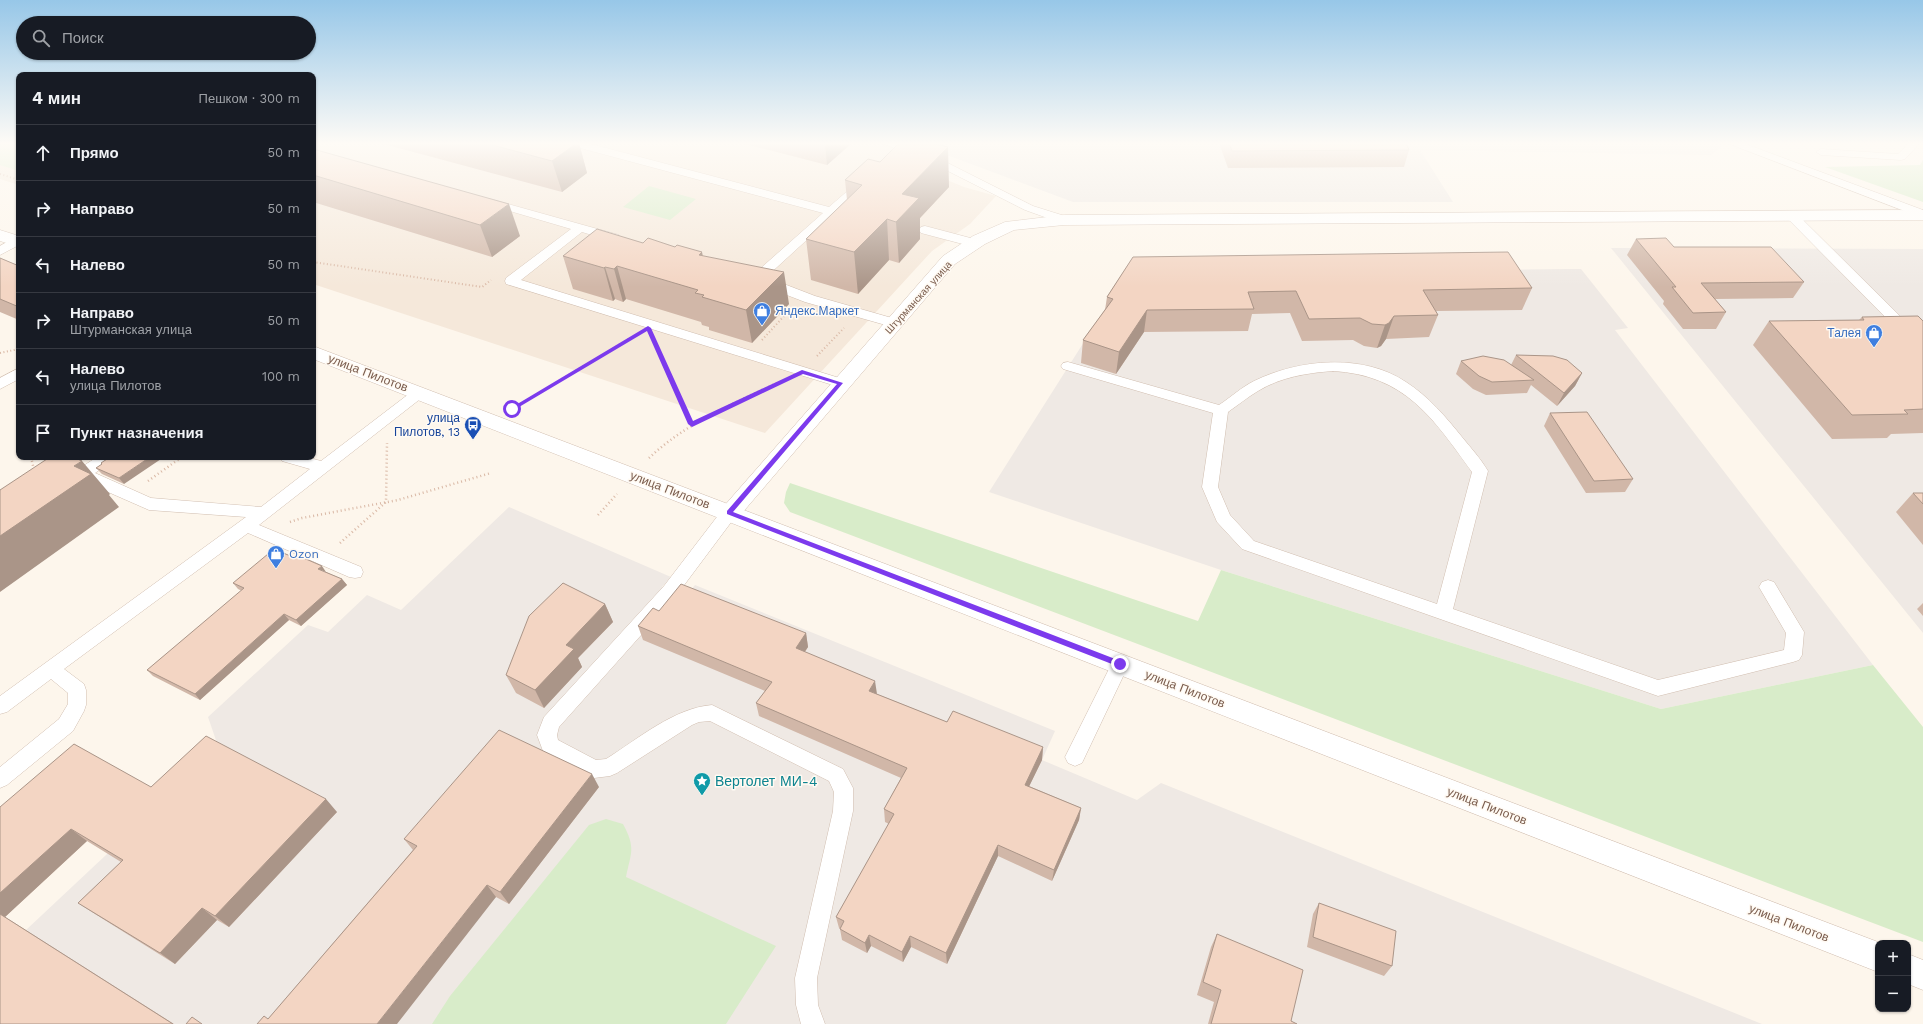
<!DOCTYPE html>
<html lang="ru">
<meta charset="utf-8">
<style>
:root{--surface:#171b24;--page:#20242c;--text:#f1f3f6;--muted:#9ea1a6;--line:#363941}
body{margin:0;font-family:"Work Sans",sans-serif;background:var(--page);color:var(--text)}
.controls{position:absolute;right:12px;bottom:12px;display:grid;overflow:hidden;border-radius:8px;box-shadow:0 1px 3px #0004}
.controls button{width:36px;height:36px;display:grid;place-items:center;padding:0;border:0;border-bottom:1px solid var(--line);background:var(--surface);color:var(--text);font:20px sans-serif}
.stop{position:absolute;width:12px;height:12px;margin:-9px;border:3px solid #7c3aed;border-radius:50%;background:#fff}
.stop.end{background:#7c3aed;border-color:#fff;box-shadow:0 1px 4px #0008}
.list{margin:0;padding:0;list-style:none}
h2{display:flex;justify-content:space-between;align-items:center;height:52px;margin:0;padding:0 16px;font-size:17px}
h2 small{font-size:13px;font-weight:400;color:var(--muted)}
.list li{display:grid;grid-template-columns:26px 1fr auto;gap:12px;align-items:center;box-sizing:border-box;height:56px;padding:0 16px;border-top:1px solid var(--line)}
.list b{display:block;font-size:15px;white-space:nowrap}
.list p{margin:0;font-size:13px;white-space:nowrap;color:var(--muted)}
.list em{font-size:13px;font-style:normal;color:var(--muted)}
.icon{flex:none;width:22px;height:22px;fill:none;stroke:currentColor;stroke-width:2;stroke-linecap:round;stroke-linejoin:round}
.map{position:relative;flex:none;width:1923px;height:1024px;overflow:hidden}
.search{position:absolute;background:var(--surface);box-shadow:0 1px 3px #0004;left:16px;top:16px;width:300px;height:44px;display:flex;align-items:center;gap:10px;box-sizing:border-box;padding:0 14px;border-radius:22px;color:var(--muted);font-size:15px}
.panel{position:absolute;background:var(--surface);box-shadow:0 1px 3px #0004;left:16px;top:72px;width:300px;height:388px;border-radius:8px}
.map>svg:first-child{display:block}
</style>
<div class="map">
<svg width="1923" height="1024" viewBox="0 0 1923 1024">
<rect width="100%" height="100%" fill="#fdf6ec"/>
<path fill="#f5e8da" d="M 0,143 L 19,143 L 19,185 L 0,179 Z
M 313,143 L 894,143 L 903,162 L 964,187 L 996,196 L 970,224 L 932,251 L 765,433 L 313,284 Z"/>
<path fill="#efe9e4" d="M 921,143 L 1725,143 L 1711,155 L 1420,150 L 1453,202 L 1073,202 L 920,145 Z
M 1611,248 L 1923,249 L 1923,633 L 1825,512 Z
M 1568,269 L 1581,269 L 1628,328 L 1615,330 L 1873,665 L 1661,709 L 1221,570 L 989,492 L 1127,274 Z
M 509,507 L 671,577 L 662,587 L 685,598 L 695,585 L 1055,731 L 1042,760 L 1137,800 L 1161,783 L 1762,1024 L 0,1024 L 26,930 L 219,749 L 208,717 L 308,625 L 328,632 L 367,595 L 401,610 Z"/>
<path fill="#d8ecc9" d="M 0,143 L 19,143 L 19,171 L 0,165 Z
M 1923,160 L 1923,202 L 1825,167 L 1920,165 Z
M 649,186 L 696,199 L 670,220 L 623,207 Z
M 790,483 L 1198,621 L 1221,570 L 1661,709 L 1873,665 L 1923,727 L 1923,942 L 790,512 L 784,503 L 786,492 Z
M 606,819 L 623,824 C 636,848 631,852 626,877 L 776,946 L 726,1024 L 432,1024 L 450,996 L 589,825 Z"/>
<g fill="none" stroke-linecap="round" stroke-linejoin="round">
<defs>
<path id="service" d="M 568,143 L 587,143 L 829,207 L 859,181 L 867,181 L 869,183 L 867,185 L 764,279 L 771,279 L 815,296 L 899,320 L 901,323 L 899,326 L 889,326 L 805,302 L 761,285 L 760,281 L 753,281 L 751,278 L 753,275 L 823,213 L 569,145 Z
M 882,143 L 900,143 L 928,153 L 1033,206 L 1068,217 L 1070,220 L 1064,224 L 1025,210 L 938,166 Z
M 1727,143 L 1743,143 L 1923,210 L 1923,218 Z
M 1909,143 L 1920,143 L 1905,159 L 1901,160 L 1821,155 L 1816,152 L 1821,149 L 1898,154 Z
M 490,199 L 619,235 L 621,238 L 615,242 L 582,232 L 521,280 L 846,380 L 848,383 L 846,386 L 841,388 L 836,386 L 506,284 L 505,281 L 506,278 L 571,229 L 486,204 L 484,202 L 486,200 Z
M 1792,212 L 1796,213 L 1923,339 L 1923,351 L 1918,350 L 1788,219 L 1786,216 Z
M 925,226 L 978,240 L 980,243 L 974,247 L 921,233 L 919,230 L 921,227 Z
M 14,238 L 19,238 L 19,245 L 0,255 L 0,246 Z
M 1068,362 L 1219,405 C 1231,397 1242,387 1254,381 C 1299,359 1363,353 1406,382 C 1428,396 1446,417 1462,437 C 1471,448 1481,459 1488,471 L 1453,609 L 1658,680 L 1784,650 L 1786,633 L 1759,587 L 1762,582 L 1768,580 L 1774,582 L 1804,632 L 1802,655 L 1799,660 L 1793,662 L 1658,696 L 1242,549 L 1217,522 L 1202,487 L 1213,413 L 1063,369 L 1061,366 L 1063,363 ZM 1333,371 C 1405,375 1433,418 1472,472 L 1437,604 L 1254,541 L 1230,515 L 1218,487 L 1228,412 C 1238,405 1248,397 1258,391 C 1281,377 1307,373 1333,371 Z
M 19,368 L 19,379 L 0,389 L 0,378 Z
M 419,388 L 424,390 L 426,393 L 424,396 L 259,525 L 361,567 L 363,572 L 361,577 L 355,578 L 349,577 L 248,533 L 64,669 L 84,684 L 86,690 L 86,705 L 84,711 L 73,731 L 7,785 L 0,788 L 0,767 L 59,719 L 68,704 L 68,693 L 51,679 L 7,712 L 0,714 L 0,696 L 246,517 L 149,510 L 83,481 L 76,484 L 71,482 L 68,478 L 71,474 L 97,457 L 116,457 L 113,461 L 95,473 L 151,498 L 261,507 L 310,469 L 282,461 L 279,457 L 306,457 L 321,461 L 414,390 Z
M 729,507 L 735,509 L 737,513 L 735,517 L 676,596 L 559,727 L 557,735 L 558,740 L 596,760 L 606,759 C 638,739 674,708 712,705 L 843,769 L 853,788 L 853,811 L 817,978 L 818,1005 L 825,1024 L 801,1024 L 796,1005 L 795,978 L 833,811 L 834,792 L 829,781 L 710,721 L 699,722 L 692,725 L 617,773 L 610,776 L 594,778 L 543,751 L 537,735 L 544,717 L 664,586 L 723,509 Z
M 1120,656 L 1126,659 L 1129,664 L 1082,763 L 1075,766 L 1068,763 L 1065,757 L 1114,659 Z"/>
<path id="minor" d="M 1923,210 L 1923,220 L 1064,225 L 1014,230 L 985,244 L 955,264 L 737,519 L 729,521 L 721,519 L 718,513 L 943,256 L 973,236 L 1005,222 L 1064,215 Z"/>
<path id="tertiary" d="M 0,230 L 19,236 L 19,247 L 0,241 Z
M 313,346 L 1878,942 L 1881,943 L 1878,943 L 1878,972 L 313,359 Z
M 1908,954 L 1923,960 L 1923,990 L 1908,984 Z"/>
</defs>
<use href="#service" stroke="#d1beb0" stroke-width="1"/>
<use href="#minor" stroke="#d1beb0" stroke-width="1"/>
<use href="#tertiary" stroke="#d1beb0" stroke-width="1"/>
<path stroke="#d9b8a5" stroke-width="2" stroke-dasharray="1 2.5" stroke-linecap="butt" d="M 0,174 L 19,180
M 313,262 L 482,287 L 491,280
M 762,340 L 786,314 L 787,310
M 656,345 L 666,367
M 0,353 L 19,349
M 817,356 L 844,328
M 583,367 L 630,338"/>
<path stroke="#d9b8a5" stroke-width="2.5" stroke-dasharray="1 3" stroke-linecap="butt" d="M 665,366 L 691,424
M 514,408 L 584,366
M 31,457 L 34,470
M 649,458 C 686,423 732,404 777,383
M 148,481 L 182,457
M 598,515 L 617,494
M 290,522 L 302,518 L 398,500 L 491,473
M 340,543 L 386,502 L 387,443"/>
<use href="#service" fill="#fff" fill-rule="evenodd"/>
<use href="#minor" fill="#fff" fill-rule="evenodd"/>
<use href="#tertiary" fill="#fff" fill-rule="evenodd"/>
</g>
<path fill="#d1b7a8" d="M 380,143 L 579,143 L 587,173 L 562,192 Z
M 741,143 L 852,143 L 827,165 Z
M 1219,143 L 1406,143 L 1409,150 L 1404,167 L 1228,168 Z
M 313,149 L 520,236 L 492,257 L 313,202 Z
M 845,180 L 949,187 L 920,218 L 920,239 L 899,263 L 889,260 L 858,294 L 811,280 L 806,239 L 847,200 Z
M 1636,239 L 1674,247 L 1804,282 L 1793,298 L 1715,299 L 1726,312 L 1716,329 L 1683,329 L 1663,304 L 1664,301 L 1627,255 Z
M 643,243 L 675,247 L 703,256 L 789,304 L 752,343 L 709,330 L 709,327 L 702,325 L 701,322 L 626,299 L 623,302 L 615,299 L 613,301 L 573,289 L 563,256 Z
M 1133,257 L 1532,288 L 1522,310 L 1436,311 L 1438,315 L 1429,337 L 1386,339 L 1381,346 L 1377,348 L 1364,346 L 1353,340 L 1302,341 L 1290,313 L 1252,314 L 1248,331 L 1144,332 L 1116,374 L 1081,363 L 1083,340 L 1105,310 L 1107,297 Z
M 0,258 L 19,266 L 19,320 L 0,312 Z
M 1862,317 L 1923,321 L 1923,433 L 1891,434 L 1887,438 L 1832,439 L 1753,345 L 1769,321 L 1859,320 Z
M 1516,355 L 1582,373 L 1575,386 L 1557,406 L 1531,385 L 1527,393 L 1486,395 L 1473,389 L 1456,374 L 1461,361 L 1511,365 Z
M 1550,413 L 1633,479 L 1625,492 L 1586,493 L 1544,426 Z
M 110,457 L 124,484 L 102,474 L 96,468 L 102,464 L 101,463 Z
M 1913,493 L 1923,493 L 1923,545 L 1896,512 Z
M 326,572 L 342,579 L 347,585 L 301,626 L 289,620 L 200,700 L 153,676 L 147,670 L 242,591 L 238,589 L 233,583 Z
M 1923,603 L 1923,616 L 1917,609 Z
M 605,604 L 613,622 L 578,658 L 582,667 L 544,708 L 516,693 L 506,675 Z
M 659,611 L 806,633 L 808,647 L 805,652 L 877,694 L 947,722 L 1043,747 L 1042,760 L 1029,786 L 1081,808 L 1079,820 L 1052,881 L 998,856 L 947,964 L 911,947 L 903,962 L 871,946 L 867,953 L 842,940 L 840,929 L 839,928 L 836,917 L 889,824 L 885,822 L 884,809 L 901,778 L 759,716 L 756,703 L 765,691 L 643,640 L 638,626 Z
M 151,787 L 337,812 L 229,927 L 217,920 L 175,964 L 95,914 L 78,903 L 121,862 L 87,841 L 5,917 L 174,1024 L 0,1024 L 0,807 Z
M 599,787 L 509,904 L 496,897 L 268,1019 L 413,850 L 404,839 Z
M 1319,903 L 1392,966 L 1384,976 L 1307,947 L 1313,914 Z
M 1217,934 L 1291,1021 L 1297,1024 L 1208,1024 L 1214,1002 L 1197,995 L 1211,947 Z"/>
<path fill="#aa9588" d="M 577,143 L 579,143 L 587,173 L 562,192 L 552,161 Z
M 825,143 L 852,143 L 827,165 Z
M 948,147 L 949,187 L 920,218 L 920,239 L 899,263 L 896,222 L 902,194 Z
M 509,204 L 520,236 L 492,257 L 480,225 Z
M 887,219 L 889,260 L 858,294 L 854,252 Z
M 702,252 L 709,284 L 699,255 Z
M 617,266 L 626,299 L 623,302 L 614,269 Z
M 605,267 L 615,299 L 613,301 L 604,268 Z
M 784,272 L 789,304 L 752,343 L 746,310 Z
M 1147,310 L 1144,332 L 1116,374 L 1119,352 Z
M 1394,316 L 1386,339 L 1381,346 L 1377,348 L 1385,325 Z
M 1582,373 L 1575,386 L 1557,406 L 1564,393 Z
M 150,457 L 164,457 L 124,484 L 119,478 Z
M 82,461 L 110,494 L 109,495 L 119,507 L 0,592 L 0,536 L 74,466 Z
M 322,566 L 326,572 L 318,569 Z
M 342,579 L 347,585 L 301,626 L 296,620 Z
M 605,604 L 613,622 L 578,658 L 582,667 L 544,708 L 535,690 L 566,645 Z
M 284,614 L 289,620 L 200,700 L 195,694 Z
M 806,633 L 808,647 L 798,661 L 796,648 Z
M 875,681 L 877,694 L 869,691 Z
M 1043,747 L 1042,760 L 1024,797 L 1025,785 Z
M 592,774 L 599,787 L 509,904 L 500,892 Z
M 326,799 L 337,812 L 229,927 L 215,916 Z
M 1081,808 L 1079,820 L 1052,881 L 1054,870 Z
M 71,829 L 87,841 L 5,917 L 174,1024 L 0,914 L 0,893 Z
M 998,845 L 998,856 L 947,964 L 946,953 Z
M 487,885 L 496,897 L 397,1024 L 377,1024 Z
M 202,908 L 217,920 L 175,964 L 160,953 Z
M 869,935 L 871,946 L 867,953 L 865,943 Z
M 910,936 L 911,947 L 903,962 L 902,952 Z"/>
<path fill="#f3d5c3" stroke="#aa9588" d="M 485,143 L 577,143 L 552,161 Z
M 899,143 L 933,143 L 948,147 L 902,194 L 919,198 L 896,222 L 887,219 L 854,252 L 806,239 L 862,185 L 845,180 L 868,159 L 880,162 Z
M 1229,143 L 1406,143 L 1409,150 L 1232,151 Z
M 313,149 L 509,204 L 480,225 L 313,175 Z
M 597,229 L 643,243 L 648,238 L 675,247 L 677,245 L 702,252 L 699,255 L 784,272 L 746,310 L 702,297 L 704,295 L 695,293 L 698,290 L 617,266 L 614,269 L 605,267 L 604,268 L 563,256 Z
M 1666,238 L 1674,247 L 1771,247 L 1804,282 L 1701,283 L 1726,312 L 1693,313 L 1672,287 L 1676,287 L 1636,239 Z
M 1508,252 L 1532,288 L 1423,290 L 1438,315 L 1394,316 L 1389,323 L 1385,325 L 1372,324 L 1360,318 L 1309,319 L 1296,291 L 1248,292 L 1254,309 L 1147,310 L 1119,352 L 1083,340 L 1113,299 L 1107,297 L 1133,257 Z
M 0,258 L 19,266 L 19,307 L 0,299 Z
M 1918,316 L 1923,321 L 1923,409 L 1904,410 L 1908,414 L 1852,415 L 1769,321 L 1864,320 L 1862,317 Z
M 1516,355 L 1553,356 L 1567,360 L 1582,373 L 1564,393 Z
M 1483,356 L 1504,360 L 1534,380 L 1492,382 L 1479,376 L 1461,361 Z
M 1587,412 L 1633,479 L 1594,481 L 1550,413 Z
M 50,457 L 73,457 L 82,461 L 74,466 L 91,474 L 0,536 L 0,490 Z
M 110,457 L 150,457 L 119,478 L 96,468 L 102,464 L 101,463 Z
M 1913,493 L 1923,493 L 1923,504 Z
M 274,549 L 295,558 L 299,556 L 322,566 L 318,569 L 342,579 L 296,620 L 284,614 L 195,694 L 147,670 L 244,588 L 233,583 Z
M 563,583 L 605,604 L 566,645 L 574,649 L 535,690 L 506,675 L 529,616 Z
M 681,584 L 806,633 L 796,648 L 875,681 L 869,691 L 947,722 L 953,711 L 1043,747 L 1025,785 L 1081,808 L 1054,870 L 998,845 L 946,953 L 910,936 L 902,952 L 869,935 L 865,943 L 840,929 L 844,921 L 836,917 L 894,814 L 884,809 L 907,768 L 756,703 L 772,682 L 638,626 L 653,608 L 659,611 Z
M 499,730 L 592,774 L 500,892 L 487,885 L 377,1024 L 257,1024 L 264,1016 L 268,1019 L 417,846 L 404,839 Z
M 206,736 L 326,799 L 215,916 L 202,908 L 160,953 L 78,903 L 123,860 L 71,829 L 0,893 L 0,807 L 74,744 L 151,787 Z
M 1319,903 L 1396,931 L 1392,966 L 1313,937 Z
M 0,914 L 173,1024 L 0,1024 Z
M 1217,934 L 1303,970 L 1291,1021 L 1297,1024 L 1211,1024 L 1221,990 L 1203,982 Z
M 192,1017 L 202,1024 L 186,1024 Z"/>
<linearGradient id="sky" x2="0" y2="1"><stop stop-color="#97c7e8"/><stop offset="0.5" stop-color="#fefbf6"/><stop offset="1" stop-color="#fefbf6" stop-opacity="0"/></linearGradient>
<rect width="1923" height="287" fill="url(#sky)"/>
<path fill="#7c3aed" d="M 648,326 L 651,328 L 693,421 L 802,370 L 843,383 L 733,512 L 1123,662 L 1123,666 L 1117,666 L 727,514 L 727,511 L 837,384 L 803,374 L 692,427 L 688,424 L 647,331 L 514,410 L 509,409 Z"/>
<defs>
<symbol id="shop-pin" viewBox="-11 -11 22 30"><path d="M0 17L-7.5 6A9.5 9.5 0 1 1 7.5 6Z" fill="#3f7fe0" stroke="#fffaf3"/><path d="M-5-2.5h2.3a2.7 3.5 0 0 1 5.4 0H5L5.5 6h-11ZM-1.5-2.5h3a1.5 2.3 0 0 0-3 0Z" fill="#fff"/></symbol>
<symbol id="bus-pin" viewBox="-11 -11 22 30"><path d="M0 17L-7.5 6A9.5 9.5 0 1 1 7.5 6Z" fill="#1a4fb4" stroke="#fffaf3"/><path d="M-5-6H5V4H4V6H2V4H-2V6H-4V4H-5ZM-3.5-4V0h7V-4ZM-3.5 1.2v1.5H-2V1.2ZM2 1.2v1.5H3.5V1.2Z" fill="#fff"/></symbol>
<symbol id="sight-pin" viewBox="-11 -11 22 30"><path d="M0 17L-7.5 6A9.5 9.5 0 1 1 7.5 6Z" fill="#0f9aa8" stroke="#fffaf3"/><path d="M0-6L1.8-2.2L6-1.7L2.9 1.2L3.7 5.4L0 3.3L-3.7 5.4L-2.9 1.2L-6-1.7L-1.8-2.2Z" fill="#fff"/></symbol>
</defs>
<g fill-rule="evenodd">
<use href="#shop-pin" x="752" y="301" width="20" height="27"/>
<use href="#shop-pin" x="1864" y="323" width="20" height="27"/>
<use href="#bus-pin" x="463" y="415" width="20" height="27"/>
<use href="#shop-pin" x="266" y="544" width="20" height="27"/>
<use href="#sight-pin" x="692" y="771" width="20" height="27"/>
</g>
<g text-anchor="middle" stroke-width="3" stroke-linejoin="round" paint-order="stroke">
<g font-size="10" fill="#7a5c4d" stroke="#fffaf3">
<text transform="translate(918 297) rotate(-48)" y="4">Штурманская улица</text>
</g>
<g font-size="12" fill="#366cbe" stroke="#fffaf3" text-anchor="start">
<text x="775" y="315">Яндекс.Маркет</text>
<text x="1861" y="337" text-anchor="end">Талея</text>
<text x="289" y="558">Ozon</text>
</g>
<g font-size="12" fill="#7a5c4d" stroke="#fffaf3">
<text transform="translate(368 373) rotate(21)" y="4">улица Пилотов</text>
<text transform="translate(670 490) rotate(21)" y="4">улица Пилотов</text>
<text transform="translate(1185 689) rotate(21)" y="4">улица Пилотов</text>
<text transform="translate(1487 806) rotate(21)" y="4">улица Пилотов</text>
<text transform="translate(1789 923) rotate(21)" y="4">улица Пилотов</text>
</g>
<g font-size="12" fill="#164399" stroke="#fffaf3" text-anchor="end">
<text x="460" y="422">улица<tspan x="460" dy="14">Пилотов, 13</tspan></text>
</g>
<g font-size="14" fill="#0d838f" stroke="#fffaf3" text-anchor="start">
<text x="715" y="786">Вертолет МИ-4</text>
</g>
</g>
</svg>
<div class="controls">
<button>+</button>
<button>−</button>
</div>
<div class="stop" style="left:512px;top:409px"></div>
<div class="stop end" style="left:1120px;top:664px"></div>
<div class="search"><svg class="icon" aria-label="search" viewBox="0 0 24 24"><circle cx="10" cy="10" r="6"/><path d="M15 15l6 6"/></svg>Поиск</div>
<section class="panel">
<h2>4 мин<small>Пешком · 300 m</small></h2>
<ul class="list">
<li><svg class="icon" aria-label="ahead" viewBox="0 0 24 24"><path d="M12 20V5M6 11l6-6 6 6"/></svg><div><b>Прямо</b></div><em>50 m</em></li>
<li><svg class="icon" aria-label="right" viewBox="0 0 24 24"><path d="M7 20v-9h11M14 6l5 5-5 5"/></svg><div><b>Направо</b></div><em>50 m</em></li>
<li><svg class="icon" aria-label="left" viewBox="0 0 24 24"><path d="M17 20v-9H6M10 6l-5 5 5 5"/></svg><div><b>Налево</b></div><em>50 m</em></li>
<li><svg class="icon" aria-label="right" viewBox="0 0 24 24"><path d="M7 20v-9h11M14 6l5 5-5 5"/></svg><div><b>Направо</b><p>Штурманская улица</p></div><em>50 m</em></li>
<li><svg class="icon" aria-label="left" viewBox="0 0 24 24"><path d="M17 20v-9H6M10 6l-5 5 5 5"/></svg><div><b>Налево</b><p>улица Пилотов</p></div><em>100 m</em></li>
<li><svg class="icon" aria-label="arrive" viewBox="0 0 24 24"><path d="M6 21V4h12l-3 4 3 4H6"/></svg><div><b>Пункт назначения</b></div></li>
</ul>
</section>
</div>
